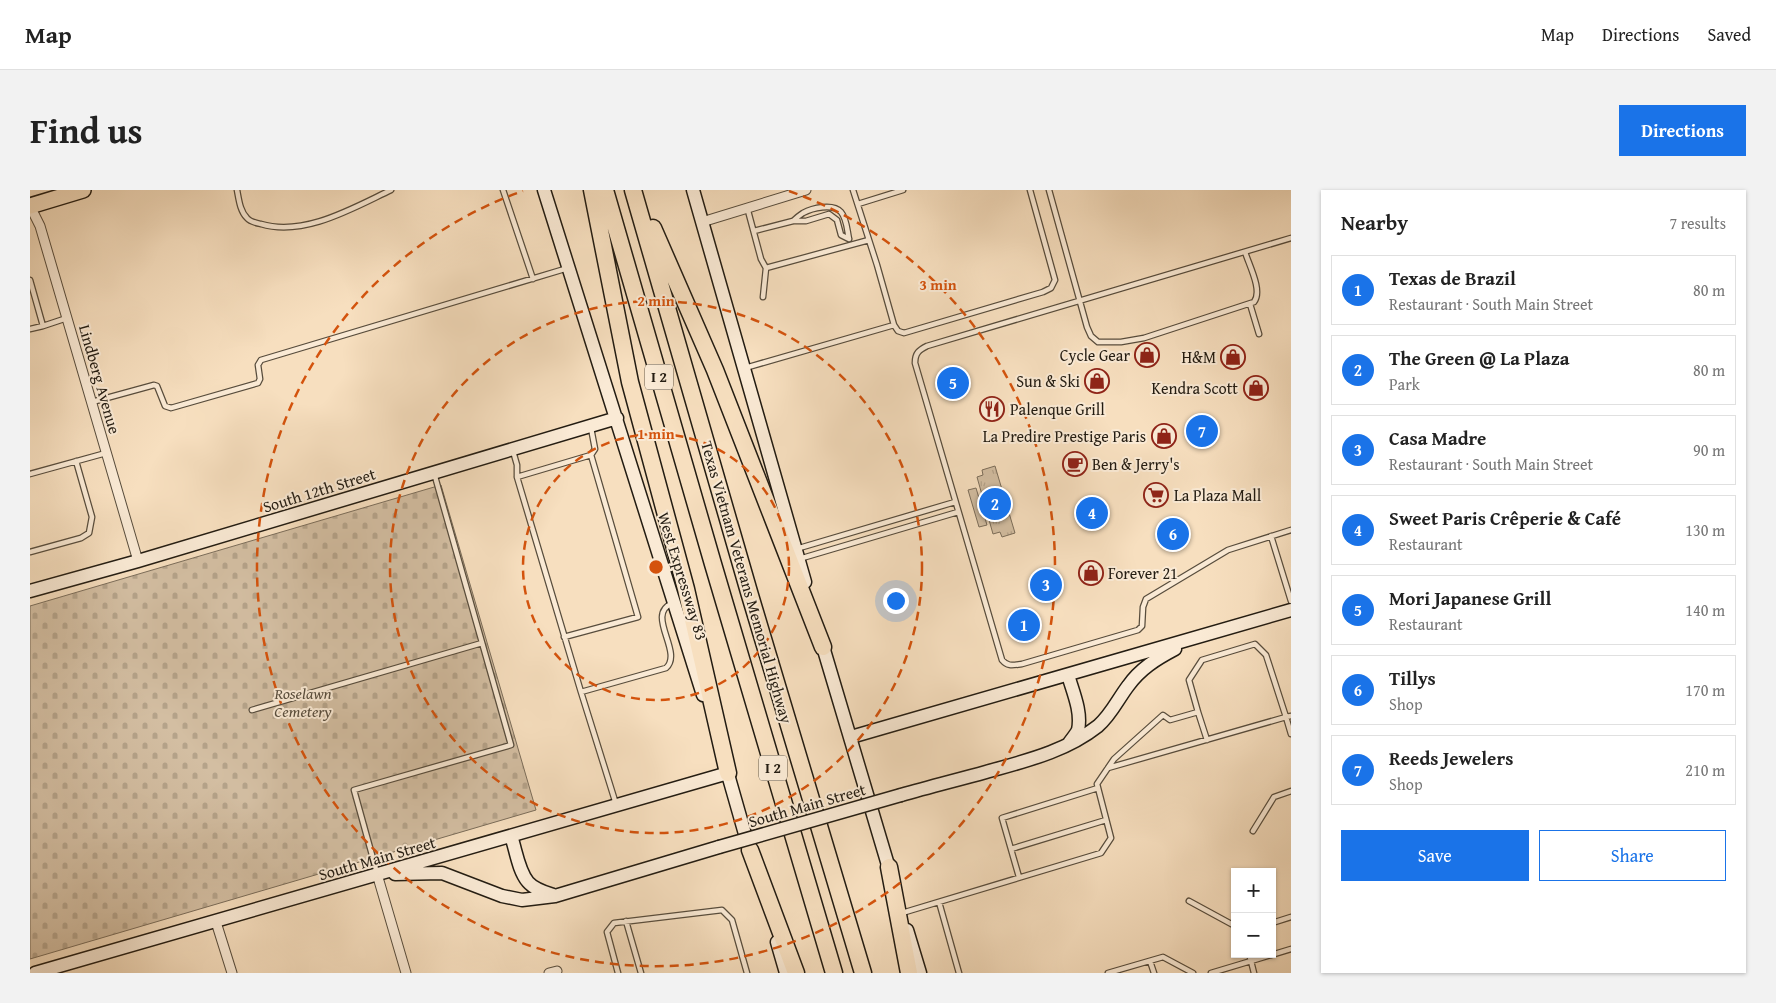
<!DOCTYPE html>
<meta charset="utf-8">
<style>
:root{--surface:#fff;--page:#f2f2f2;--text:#222;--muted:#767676;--line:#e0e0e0;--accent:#1a73e8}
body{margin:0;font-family:"Gentium Book Plus",serif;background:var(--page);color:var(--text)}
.controls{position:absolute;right:15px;bottom:15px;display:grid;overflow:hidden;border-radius:0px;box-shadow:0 1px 4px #0004}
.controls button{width:45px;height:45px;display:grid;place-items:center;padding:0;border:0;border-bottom:1px solid var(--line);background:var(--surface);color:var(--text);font:25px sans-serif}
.you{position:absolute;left:865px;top:410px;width:18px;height:18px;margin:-12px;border:4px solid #fff;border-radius:50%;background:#1a73e8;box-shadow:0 0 0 8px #1a73e833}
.badge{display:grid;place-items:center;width:32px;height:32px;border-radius:50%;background:var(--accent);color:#fff;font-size:16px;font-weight:700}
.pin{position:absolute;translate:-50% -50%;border:2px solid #fff;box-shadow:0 1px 5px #0006}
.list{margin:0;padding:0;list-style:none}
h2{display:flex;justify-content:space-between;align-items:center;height:65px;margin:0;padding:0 20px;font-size:21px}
h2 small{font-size:16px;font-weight:400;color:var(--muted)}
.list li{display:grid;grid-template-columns:32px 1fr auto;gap:15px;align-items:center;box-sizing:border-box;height:70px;margin:0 10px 10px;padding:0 10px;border:1px solid var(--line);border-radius:0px}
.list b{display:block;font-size:19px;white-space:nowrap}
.list p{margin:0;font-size:16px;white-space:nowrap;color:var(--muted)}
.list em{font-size:16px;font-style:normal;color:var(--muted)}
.actions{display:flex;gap:10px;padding:15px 20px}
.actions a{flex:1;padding:11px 0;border:1px solid var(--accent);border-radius:0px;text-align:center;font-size:18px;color:var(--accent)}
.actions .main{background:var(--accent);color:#fff}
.map{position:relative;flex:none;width:1261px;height:783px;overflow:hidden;border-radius:0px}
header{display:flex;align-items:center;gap:30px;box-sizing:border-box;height:70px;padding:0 25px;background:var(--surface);border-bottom:1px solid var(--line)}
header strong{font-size:24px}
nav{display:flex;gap:28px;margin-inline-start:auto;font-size:18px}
.intro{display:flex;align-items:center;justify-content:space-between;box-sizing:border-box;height:120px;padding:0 30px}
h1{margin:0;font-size:35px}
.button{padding:12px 22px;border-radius:0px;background:var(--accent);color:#fff;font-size:18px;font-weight:700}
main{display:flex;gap:30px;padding:0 30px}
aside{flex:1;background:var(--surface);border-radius:0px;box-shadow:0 1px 4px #0004}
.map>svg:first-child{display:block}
</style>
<header>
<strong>Map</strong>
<nav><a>Map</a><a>Directions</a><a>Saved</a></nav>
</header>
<div class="intro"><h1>Find us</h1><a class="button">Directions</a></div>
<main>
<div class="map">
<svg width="1261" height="783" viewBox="0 0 1261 783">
<defs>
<pattern id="cemetery-stones" width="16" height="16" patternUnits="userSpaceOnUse" patternTransform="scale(1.25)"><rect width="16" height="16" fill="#d3bea2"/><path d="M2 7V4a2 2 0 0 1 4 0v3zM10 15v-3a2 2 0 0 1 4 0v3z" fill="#b5a38a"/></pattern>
<pattern id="park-tufts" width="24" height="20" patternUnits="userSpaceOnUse" patternTransform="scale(1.25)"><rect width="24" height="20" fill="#d3bea2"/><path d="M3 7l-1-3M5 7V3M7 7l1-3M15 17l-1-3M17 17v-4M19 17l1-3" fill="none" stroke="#b5a38a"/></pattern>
</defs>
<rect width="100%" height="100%" fill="#f7dfbf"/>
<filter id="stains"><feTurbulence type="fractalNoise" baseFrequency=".004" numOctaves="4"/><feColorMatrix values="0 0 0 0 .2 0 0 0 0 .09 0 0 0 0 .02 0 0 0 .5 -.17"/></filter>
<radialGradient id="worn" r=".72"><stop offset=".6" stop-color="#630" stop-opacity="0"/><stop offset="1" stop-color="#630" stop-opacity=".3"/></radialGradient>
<path fill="#d3bea2" stroke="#7b6d5a" d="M 946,298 L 957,335 L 949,337 L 938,300 Z"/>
<path fill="url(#cemetery-stones)" stroke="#7b6d5a" d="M 411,295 L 506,620 L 0,769 L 0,416 Z"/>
<path fill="url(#park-tufts)" stroke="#7b6d5a" d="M 965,276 L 985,343 L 972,347 L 970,342 L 963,344 L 947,287 L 953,285 L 952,280 Z"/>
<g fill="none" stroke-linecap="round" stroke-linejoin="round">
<defs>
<path id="lane" d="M 207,0 C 209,10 210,21 217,28 C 220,32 226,33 231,34 C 274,47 323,18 361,0
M 473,0 L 503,89
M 823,0 L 847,75 L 864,135
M 1019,0 L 1057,137 L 1061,146 L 1068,152 L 1091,152 L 1114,148 L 1224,112 C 1233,101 1219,75 1215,62
M 828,14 L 873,0
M 717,17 L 731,69 L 736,78 L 733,107
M 763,31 C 766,28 770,25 773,23 C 782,18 803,13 811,22 C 817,29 817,40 819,49
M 724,41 L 763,31 L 776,31 L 799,24 L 807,30 L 811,45 L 819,49
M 1261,48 L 897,156 C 889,160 885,163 885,173 L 972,470 C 978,477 983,475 992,474 L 1108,440 L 1112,436 L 1113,417 L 1116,409 L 1198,360 L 1261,340
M 736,78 L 839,50
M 0,90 L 13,136 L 0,139
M 1220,114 L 1229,144
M 13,136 L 37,128
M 715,178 L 864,135 L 868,141 L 874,143 L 1013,102 L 1021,98 L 1025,90 L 1000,0
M 62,212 L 124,195 L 127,196 L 135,216 L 141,218 L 228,193 L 230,189 L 228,175 L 231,170 L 538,78
M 561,238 L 565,259 L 561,265
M 483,261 L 487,275 L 487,287
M 0,284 L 76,263
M 1241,346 L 1261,411
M 766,359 L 925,312
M 0,362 L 51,348 L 59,343 L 62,327 L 46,271
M 769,369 L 928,322
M 534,447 L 608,427 L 561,265 L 487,287 L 551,502
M 222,520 L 452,453
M 1168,522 L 1177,550
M 1078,578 L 1256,527 L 1261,544
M 586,614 L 551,502 L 636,478 C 654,462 614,424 643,413
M 1223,641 L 1244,607 L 1261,601
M 981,659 L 1076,630
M 347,683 L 324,600 L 481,555 L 404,283
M 989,687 L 972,628 L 1068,598
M 1159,711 L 1205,736
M 909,712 L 929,783
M 872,723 L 1071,663 L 1081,648 L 1067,594 L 1084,569 L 1133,525 L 1140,530 L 1168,522 L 1159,490 L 1172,470 L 1225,454 L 1236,465 L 1256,527 L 1261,526
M 596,731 L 611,783
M 1242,733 L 1261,727
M 1219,764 L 1221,771 L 1261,759
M 1120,771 L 1124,783
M 588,783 L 577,742 L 584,733 L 692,720 L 702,730 L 717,783
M 1078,783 L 1133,767 L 1163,783
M 1181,783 L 1221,771 L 1224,783"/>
<path id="street" d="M 0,16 L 10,36 L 108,371
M 672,32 L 776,0
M 347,684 L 376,783
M 186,732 L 202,783
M 519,783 L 527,781"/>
<path id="secondary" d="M 514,0 L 673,505
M 663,0 L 775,392
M 0,401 L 108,371 L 587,228
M 791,450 L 861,685
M 1038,485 C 1043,502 1052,522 1048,540 C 1046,544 1042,549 1039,553
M 821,547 L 1261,420
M 695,574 L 719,658
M 871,605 C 899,597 927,590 956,582 C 995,571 1035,562 1068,536 C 1081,525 1088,509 1098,496 C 1110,479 1126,469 1145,459
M 481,646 C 486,660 488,680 498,692 C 504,699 514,702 523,705
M 365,684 L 412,683 L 472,706 L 492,710 L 525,706 L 689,657
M 877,740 L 890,783
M 747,752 L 756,783
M 5,783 L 698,583"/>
<path id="primary" d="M 0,16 L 53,0"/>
<path id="highway" d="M 562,0 L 600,192 L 656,399 L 698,583
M 575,0 L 683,374 L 804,783
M 603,0 L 719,402 L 833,783
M 623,38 L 685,180 L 793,457
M 720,660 L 766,783
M 859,677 L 879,783"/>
</defs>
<use href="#lane" stroke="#584d3d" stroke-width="7"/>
<use href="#street" stroke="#584d3d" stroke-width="11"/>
<use href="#secondary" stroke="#231c12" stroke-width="15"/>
<use href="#primary" stroke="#231c12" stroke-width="18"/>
<use href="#highway" stroke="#231c12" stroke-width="19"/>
<use href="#lane" stroke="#faead5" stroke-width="4.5"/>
<use href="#street" stroke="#faead5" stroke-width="9"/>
<use href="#secondary" stroke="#faead5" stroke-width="12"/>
<use href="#primary" stroke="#f7dfbf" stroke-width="15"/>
<use href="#highway" stroke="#f7dfbf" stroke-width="16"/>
<defs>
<path id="secondary-bridge" d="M 689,657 L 871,605"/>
</defs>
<use href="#secondary-bridge" stroke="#231c12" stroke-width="15" stroke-linecap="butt"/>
<use href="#secondary-bridge" stroke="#faead5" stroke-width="12"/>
</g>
<g fill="none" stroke="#d4530d" stroke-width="2.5" stroke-dasharray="9 6">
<circle cx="626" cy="377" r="133"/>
<circle cx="626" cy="377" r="266"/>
<path d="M759 1A399 399 0 1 1 493 1"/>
</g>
<defs>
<symbol id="shop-ring" viewBox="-11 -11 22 22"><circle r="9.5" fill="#faead5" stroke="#8f2418" stroke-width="1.5"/><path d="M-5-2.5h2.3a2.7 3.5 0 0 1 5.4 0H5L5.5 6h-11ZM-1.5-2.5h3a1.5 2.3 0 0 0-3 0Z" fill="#8f2418"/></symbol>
<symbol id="restaurant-ring" viewBox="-11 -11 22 22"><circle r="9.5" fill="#faead5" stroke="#8f2418" stroke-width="1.5"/><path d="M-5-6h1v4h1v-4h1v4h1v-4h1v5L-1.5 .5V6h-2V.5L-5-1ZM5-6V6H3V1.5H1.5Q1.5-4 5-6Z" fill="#8f2418"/></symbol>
<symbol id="cafe-ring" viewBox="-11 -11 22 22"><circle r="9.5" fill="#faead5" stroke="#8f2418" stroke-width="1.5"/><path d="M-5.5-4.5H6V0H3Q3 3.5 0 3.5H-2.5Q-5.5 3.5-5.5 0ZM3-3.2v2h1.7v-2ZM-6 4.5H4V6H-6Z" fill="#8f2418"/></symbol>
<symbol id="supermarket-ring" viewBox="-11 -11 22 22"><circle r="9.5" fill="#faead5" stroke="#8f2418" stroke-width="1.5"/><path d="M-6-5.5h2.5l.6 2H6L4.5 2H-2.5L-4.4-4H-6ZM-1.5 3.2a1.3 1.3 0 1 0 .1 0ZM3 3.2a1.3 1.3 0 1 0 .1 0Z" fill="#8f2418"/></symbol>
</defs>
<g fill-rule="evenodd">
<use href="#shop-ring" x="1103" y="151" width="28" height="28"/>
<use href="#shop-ring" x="1189" y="153" width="28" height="28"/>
<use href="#shop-ring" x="1053" y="177" width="28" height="28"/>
<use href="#shop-ring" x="1212" y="184" width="28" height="28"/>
<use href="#restaurant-ring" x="948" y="205" width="28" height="28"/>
<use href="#shop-ring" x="1120" y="232" width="28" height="28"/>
<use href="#cafe-ring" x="1031" y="260" width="28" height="28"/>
<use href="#supermarket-ring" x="1112" y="291" width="28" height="28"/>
<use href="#shop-ring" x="1047" y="369" width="28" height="28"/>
</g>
<g text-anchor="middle" stroke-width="4" stroke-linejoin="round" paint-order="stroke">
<g fill="#faead5" stroke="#645a4c" stroke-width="1">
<rect x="615" y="174.5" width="28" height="25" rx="4"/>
<rect x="729" y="565.5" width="28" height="25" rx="4"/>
</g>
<g font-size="15" font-weight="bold" fill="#231c12">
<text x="629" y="192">I 2</text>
<text x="743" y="583">I 2</text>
</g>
<g font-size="16" fill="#231c12" stroke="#faead5" text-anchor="end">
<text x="1100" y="171">Cycle Gear</text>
<text x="1186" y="173">H&amp;M</text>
<text x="1050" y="197">Sun &amp; Ski</text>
<text x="1208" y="204">Kendra Scott</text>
<text x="980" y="225" text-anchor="start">Palenque Grill</text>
<text x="1116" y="252">La Predire Prestige Paris</text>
<text x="1062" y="280" text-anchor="start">Ben &amp; Jerry's</text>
<text x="1144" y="311" text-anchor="start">La Plaza Mall</text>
<text x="1078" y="389" text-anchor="start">Forever 21</text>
</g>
<g font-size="16" fill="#231c12" stroke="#faead5">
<text transform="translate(70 189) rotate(74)" y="6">Lindberg Avenue</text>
<text transform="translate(289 300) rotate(-17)" y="6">South 12th Street</text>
<text transform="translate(653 386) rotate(73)" y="6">West Expressway 83</text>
<text transform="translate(717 392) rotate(74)" y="6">Texas Vietnam Veterans Memorial Highway</text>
<text transform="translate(777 615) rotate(-16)" y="6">South Main Street</text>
<text transform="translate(347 668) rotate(-16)" y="6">South Main Street</text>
</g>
<g font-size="16" font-style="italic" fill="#584d3d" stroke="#faead5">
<text x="273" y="509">Roselawn<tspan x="273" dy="18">Cemetery</tspan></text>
</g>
</g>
<circle cx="626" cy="377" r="8" fill="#d4530d" stroke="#faead5" stroke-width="2.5"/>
<g font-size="15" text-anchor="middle" font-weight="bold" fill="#d4530d" stroke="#faead5" stroke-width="4" stroke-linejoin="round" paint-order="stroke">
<text x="908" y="100">3 min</text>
<text x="626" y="116">2 min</text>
<text x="626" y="249">1 min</text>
</g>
<rect width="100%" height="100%" filter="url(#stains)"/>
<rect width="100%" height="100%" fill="url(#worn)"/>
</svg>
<div class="controls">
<button>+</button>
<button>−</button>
</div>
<div class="you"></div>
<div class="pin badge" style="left:994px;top:435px">1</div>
<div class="pin badge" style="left:965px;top:314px">2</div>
<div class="pin badge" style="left:1016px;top:395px">3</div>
<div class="pin badge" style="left:1062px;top:323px">4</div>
<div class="pin badge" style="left:923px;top:193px">5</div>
<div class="pin badge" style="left:1143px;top:344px">6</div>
<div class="pin badge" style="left:1172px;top:241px">7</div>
</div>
<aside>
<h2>Nearby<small>7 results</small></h2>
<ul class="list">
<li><span class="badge">1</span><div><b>Texas de Brazil</b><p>Restaurant · South Main Street</p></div><em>80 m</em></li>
<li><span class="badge">2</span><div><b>The Green @ La Plaza</b><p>Park</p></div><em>80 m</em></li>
<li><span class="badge">3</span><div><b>Casa Madre</b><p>Restaurant · South Main Street</p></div><em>90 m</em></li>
<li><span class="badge">4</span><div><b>Sweet Paris Crêperie &amp; Café</b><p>Restaurant</p></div><em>130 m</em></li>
<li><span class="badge">5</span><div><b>Mori Japanese Grill</b><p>Restaurant</p></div><em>140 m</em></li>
<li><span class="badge">6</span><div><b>Tillys</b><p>Shop</p></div><em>170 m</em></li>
<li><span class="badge">7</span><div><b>Reeds Jewelers</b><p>Shop</p></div><em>210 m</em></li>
</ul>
<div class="actions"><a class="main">Save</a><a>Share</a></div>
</aside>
</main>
